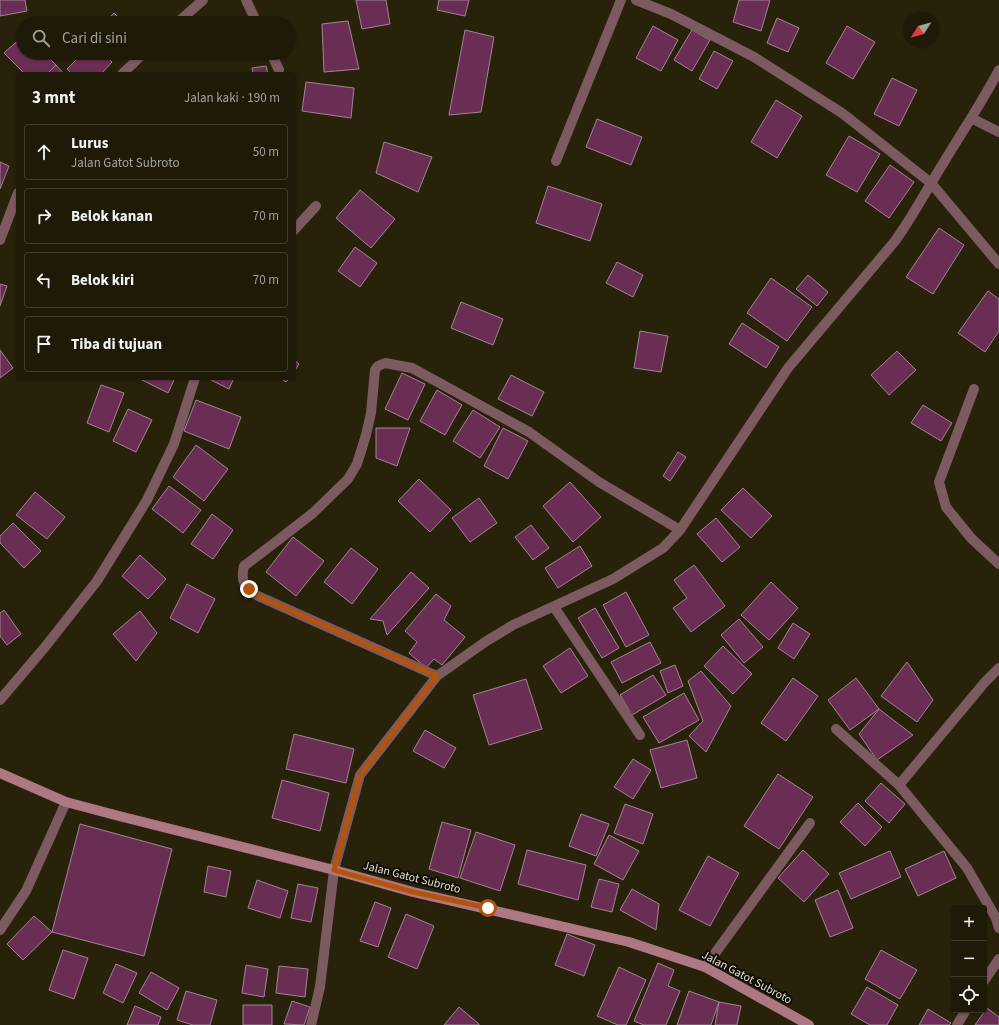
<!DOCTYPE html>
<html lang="id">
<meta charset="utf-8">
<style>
:root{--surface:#1f1a08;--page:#2c2716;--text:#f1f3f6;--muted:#a1a19c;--line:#3c3829}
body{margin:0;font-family:"Source Sans 3",sans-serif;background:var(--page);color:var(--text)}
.controls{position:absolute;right:12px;bottom:12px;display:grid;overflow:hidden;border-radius:4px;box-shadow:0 1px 3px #0004}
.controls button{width:36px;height:36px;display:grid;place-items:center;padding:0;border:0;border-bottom:1px solid var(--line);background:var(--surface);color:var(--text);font:20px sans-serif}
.compass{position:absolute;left:903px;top:12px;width:36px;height:36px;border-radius:50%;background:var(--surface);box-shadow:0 1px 3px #0004;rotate:233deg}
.stop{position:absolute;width:12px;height:12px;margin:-9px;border:3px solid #b45309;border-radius:50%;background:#fff}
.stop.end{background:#b45309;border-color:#fff;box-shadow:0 1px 4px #0008}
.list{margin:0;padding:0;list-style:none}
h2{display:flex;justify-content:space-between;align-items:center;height:52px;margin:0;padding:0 16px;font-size:17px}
h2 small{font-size:13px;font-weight:400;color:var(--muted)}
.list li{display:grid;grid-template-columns:26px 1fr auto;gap:12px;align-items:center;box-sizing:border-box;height:56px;margin:0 8px 8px;padding:0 8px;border:1px solid var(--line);border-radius:4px}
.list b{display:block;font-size:15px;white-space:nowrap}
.list p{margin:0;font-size:13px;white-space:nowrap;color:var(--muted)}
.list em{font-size:13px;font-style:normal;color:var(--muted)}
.icon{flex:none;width:22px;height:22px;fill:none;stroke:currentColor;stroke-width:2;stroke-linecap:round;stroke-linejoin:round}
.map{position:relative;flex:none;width:999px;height:1025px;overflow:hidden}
.search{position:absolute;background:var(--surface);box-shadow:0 1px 3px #0004;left:16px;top:16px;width:280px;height:44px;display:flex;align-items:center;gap:10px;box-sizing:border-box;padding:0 14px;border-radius:22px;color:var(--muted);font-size:15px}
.panel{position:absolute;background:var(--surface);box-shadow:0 1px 3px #0004;left:16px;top:72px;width:280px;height:308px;border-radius:4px}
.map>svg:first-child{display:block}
</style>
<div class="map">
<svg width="999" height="1025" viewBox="0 0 999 1025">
<rect width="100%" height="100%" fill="#29220b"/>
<path fill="#6a2e55" stroke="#9f8594" d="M 0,0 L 25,0 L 27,11 L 0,16 Z
M 356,0 L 386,0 L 390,24 L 362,29 Z
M 439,0 L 469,0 L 465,16 L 437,10 Z
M 739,0 L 770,0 L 761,31 L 733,22 Z
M 114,13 L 124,23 L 104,23 Z
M 777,18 L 799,28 L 788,52 L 767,43 Z
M 348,21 L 359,69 L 324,72 L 322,24 Z
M 653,26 L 678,40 L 661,71 L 636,58 Z
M 847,26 L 875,42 L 853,79 L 826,63 Z
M 465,30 L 494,37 L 481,112 L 449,115 Z
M 692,30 L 710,40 L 692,71 L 674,60 Z
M 23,36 L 23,53 L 44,53 L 56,65 L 47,74 L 25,74 L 4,53 Z
M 714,51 L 733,61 L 717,89 L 699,79 Z
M 83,53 L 103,53 L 112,62 L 101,74 L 72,74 L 67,69 Z
M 56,65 L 64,74 L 47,74 Z
M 266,66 L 268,74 L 253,74 L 252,68 Z
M 892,78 L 917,90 L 899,126 L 874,114 Z
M 306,82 L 354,88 L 351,118 L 302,111 Z
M 776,100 L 802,116 L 777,158 L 751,142 Z
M 597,119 L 642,137 L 631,165 L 586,147 Z
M 849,136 L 880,154 L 857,192 L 826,175 Z
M 384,142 L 432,157 L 418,192 L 376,173 Z
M 0,162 L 9,166 L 0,189 Z
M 890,165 L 914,182 L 889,218 L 865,201 Z
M 548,186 L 602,204 L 590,241 L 536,223 Z
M 360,190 L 395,219 L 371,248 L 336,218 Z
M 939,228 L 964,245 L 933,294 L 906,277 Z
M 355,247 L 377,263 L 360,287 L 338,271 Z
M 617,262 L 643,275 L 633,297 L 606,283 Z
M 808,275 L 828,292 L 817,306 L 796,289 Z
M 771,278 L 812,307 L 787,341 L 747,313 Z
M 0,284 L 7,286 L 0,306 Z
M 988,291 L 999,299 L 999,331 L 985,352 L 958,333 Z
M 461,302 L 503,319 L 493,345 L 451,328 Z
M 742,323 L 779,347 L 766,368 L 729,344 Z
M 640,331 L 668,336 L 661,372 L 634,368 Z
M 0,350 L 13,368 L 0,378 Z
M 897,351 L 916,370 L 889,395 L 871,375 Z
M 294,360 L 299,364 L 294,372 Z
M 402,373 L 425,384 L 408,420 L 385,409 Z
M 511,375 L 544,392 L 532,416 L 498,399 Z
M 138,378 L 175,378 L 168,393 Z
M 207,378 L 234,378 L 229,389 Z
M 280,378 L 290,378 L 286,382 Z
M 101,385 L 124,393 L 109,432 L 87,423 Z
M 437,390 L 462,405 L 445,435 L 420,421 Z
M 196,400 L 241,417 L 229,449 L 184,431 Z
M 923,405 L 952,423 L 941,441 L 911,423 Z
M 128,409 L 152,420 L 136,452 L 113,441 Z
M 473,410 L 500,427 L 480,458 L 453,441 Z
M 376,428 L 410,428 L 397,466 L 376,458 Z
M 503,428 L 528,441 L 508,479 L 484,466 Z
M 196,445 L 228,469 L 204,501 L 173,477 Z
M 678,452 L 686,457 L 670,481 L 663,476 Z
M 419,479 L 451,510 L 430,532 L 398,501 Z
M 570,482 L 601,517 L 573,542 L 543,506 Z
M 169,486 L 201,510 L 183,533 L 152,509 Z
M 743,488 L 772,516 L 751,538 L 721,510 Z
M 35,492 L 65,517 L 47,539 L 16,515 Z
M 479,498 L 497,523 L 470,542 L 452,518 Z
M 212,514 L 233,530 L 213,559 L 191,544 Z
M 716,518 L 740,547 L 722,562 L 697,534 Z
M 13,523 L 41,551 L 24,568 L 0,543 L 0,536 Z
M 531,525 L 549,548 L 533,560 L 515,537 Z
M 293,537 L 324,561 L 296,596 L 266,572 Z
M 580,546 L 592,566 L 558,588 L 545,568 Z
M 351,548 L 378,569 L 352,604 L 324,582 Z
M 140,555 L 166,579 L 148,599 L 122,576 Z
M 694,565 L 725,606 L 691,632 L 673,608 L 687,598 L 674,580 Z
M 411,572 L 429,588 L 387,635 L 383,621 L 370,619 Z
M 771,582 L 798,608 L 769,640 L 741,615 Z
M 187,584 L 215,599 L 198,633 L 170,618 Z
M 626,592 L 649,635 L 626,647 L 603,605 Z
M 436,594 L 451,606 L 444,620 L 465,637 L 442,665 L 434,659 L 426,668 L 409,653 L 417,642 L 405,631 Z
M 595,608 L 619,648 L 602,658 L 578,618 Z
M 4,610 L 21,634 L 7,645 L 0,636 L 0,613 Z
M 140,611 L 157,633 L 136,661 L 113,634 Z
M 739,619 L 763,647 L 744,663 L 721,635 Z
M 793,623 L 810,634 L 794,659 L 778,648 Z
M 650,642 L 661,663 L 622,683 L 611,662 Z
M 723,646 L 752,674 L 733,694 L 704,666 Z
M 570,648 L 588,676 L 561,693 L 543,666 Z
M 907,662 L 933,700 L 917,722 L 881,696 Z
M 675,665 L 683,686 L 668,693 L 660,671 Z
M 701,671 L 731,706 L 706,752 L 689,736 L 703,721 L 688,681 Z
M 653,675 L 666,695 L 632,715 L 620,695 Z
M 793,678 L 818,696 L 786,741 L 761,723 Z
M 856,678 L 879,709 L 850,730 L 828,700 Z
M 526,679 L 542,729 L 489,745 L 473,695 Z
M 684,693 L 699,720 L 659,743 L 643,717 Z
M 879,709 L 913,735 L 877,760 L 859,734 Z
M 425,730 L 456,748 L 444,768 L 413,751 Z
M 294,734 L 354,749 L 346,783 L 286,769 Z
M 687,740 L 697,778 L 661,788 L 650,750 Z
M 633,759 L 651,770 L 633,799 L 614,787 Z
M 778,774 L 813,797 L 779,849 L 744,826 Z
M 282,780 L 329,793 L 320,831 L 272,818 Z
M 881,783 L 905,804 L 889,823 L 865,801 Z
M 858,803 L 882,827 L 865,846 L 840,822 Z
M 625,804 L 653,814 L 643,844 L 614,833 Z
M 581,814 L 609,824 L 596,856 L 569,846 Z
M 442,822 L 471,830 L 458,878 L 429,869 Z
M 80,824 L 172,849 L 144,956 L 52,932 Z
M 476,832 L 515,845 L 500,891 L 460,878 Z
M 609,835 L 639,851 L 623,880 L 594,864 Z
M 527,850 L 586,865 L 578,900 L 518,884 Z
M 803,850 L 829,874 L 804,902 L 778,878 Z
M 890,851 L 901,877 L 851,899 L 839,873 Z
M 944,851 L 956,878 L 918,896 L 905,869 Z
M 708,856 L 739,873 L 710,926 L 679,910 Z
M 208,866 L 231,871 L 226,897 L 204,892 Z
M 599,879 L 619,884 L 612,912 L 591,907 Z
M 257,880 L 288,891 L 280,918 L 248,908 Z
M 298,884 L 318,888 L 311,922 L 291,918 Z
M 632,889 L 659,904 L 656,930 L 620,910 Z
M 838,890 L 853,928 L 830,937 L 815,900 Z
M 375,902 L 391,908 L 378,947 L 360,941 Z
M 406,914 L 434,926 L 417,969 L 388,957 Z
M 34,916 L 52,932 L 23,960 L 7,944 Z
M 567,934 L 595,945 L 584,976 L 555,965 Z
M 63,950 L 88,958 L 74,999 L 49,990 Z
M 881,950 L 917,970 L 900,999 L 865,979 Z
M 658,963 L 674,970 L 668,986 L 680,991 L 666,1025 L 644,1025 L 634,1021 Z
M 116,964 L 137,973 L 123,1003 L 103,993 Z
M 246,965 L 268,969 L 264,997 L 242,993 Z
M 279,966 L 308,969 L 305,997 L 276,993 Z
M 619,967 L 646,980 L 626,1025 L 618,1025 L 597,1016 Z
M 151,972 L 179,988 L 167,1010 L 139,993 Z
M 867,987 L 898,1005 L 887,1025 L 870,1025 L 851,1014 Z
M 186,991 L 217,1000 L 210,1025 L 193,1025 L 177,1020 Z
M 689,991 L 719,1002 L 711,1025 L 677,1025 Z
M 292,1001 L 310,1007 L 304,1025 L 284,1024 Z
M 719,1002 L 741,1006 L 737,1025 L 715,1025 Z
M 243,1005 L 272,1005 L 272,1025 L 243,1025 Z
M 135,1006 L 161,1017 L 158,1025 L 127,1025 Z
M 459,1007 L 479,1024 L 479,1025 L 444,1025 Z
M 987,1008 L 999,1017 L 999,1025 L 975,1025 Z
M 928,1009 L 951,1023 L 949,1025 L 919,1025 Z"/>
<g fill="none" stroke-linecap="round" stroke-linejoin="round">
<path stroke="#7b5a60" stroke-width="10" d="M 246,0 L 257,23
M 636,0 L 671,14 L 754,57 L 842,113 L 931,183 L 999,264
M 271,53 L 279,70
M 971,118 L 999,132
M 556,161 L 621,0
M 294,230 L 316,206
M 974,389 L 939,482 L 946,507 L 971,538 L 999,564
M 554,607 L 640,735
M 437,676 L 258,596 C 245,587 240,582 244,566 L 277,541 L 313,513 L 348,479 L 357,464 L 366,435 L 371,413 L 375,370 L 378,366 L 385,363 L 412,368 L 529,432 L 599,482 L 680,530
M 0,700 L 45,647 L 97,581 L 147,500 L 174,444 L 195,378
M 836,729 L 899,785 L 967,868 L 996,918 L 999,928
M 899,785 L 985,682 L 999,668
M 0,930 L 26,891 L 66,802
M 705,967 L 810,823
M 984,981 L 999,959
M 311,1025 L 320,987 L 334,870 L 360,775 L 364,770 L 437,676 L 485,642 L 513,625 L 613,579 L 663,548 L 680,530 L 788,368 L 895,241 C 913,216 927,189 944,162 C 962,132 982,102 999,70
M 957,1025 L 966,1010"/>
<path stroke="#7b5a60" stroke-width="10" d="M 177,23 L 203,0
M 122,74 L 144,53
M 0,240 L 18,193"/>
<path stroke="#ad7882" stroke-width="10" d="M 0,773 L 66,802 L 119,816 L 334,870 L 413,892 L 629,942 L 705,967 L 809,1025"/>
</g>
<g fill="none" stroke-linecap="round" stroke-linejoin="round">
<path stroke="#b45309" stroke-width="5" d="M 249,589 L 258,596 L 437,676 L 360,775 L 334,870 L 413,892 L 488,908"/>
</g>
<g text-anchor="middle" stroke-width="4" stroke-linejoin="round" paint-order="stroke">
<g font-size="12" fill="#e1ddcf" stroke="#0f0c04">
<text transform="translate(412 877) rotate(14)" y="4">Jalan Gatot Subroto</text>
<text transform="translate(747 977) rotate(28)" y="4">Jalan Gatot Subroto</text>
</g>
</g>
</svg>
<div class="controls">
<button>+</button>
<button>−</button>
<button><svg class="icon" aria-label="locate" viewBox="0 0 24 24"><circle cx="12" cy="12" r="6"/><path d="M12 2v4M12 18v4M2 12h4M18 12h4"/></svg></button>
</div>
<svg class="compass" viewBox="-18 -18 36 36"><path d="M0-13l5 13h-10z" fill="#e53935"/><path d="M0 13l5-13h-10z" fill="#a1a19c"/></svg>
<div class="stop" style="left:488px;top:908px"></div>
<div class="stop end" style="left:249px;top:589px"></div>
<div class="search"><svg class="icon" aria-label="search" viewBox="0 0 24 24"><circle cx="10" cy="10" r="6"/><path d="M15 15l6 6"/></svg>Cari di sini</div>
<section class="panel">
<h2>3 mnt<small>Jalan kaki · 190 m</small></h2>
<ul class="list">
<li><svg class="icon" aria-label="ahead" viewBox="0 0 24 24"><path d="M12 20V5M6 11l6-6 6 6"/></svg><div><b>Lurus</b><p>Jalan Gatot Subroto</p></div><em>50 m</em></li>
<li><svg class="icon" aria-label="right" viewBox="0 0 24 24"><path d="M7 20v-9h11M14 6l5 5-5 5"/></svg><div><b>Belok kanan</b></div><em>70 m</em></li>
<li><svg class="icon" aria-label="left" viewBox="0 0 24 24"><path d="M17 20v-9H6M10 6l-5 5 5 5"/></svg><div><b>Belok kiri</b></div><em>70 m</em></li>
<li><svg class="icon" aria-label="arrive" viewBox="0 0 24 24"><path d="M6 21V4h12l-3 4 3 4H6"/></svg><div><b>Tiba di tujuan</b></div></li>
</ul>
</section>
</div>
